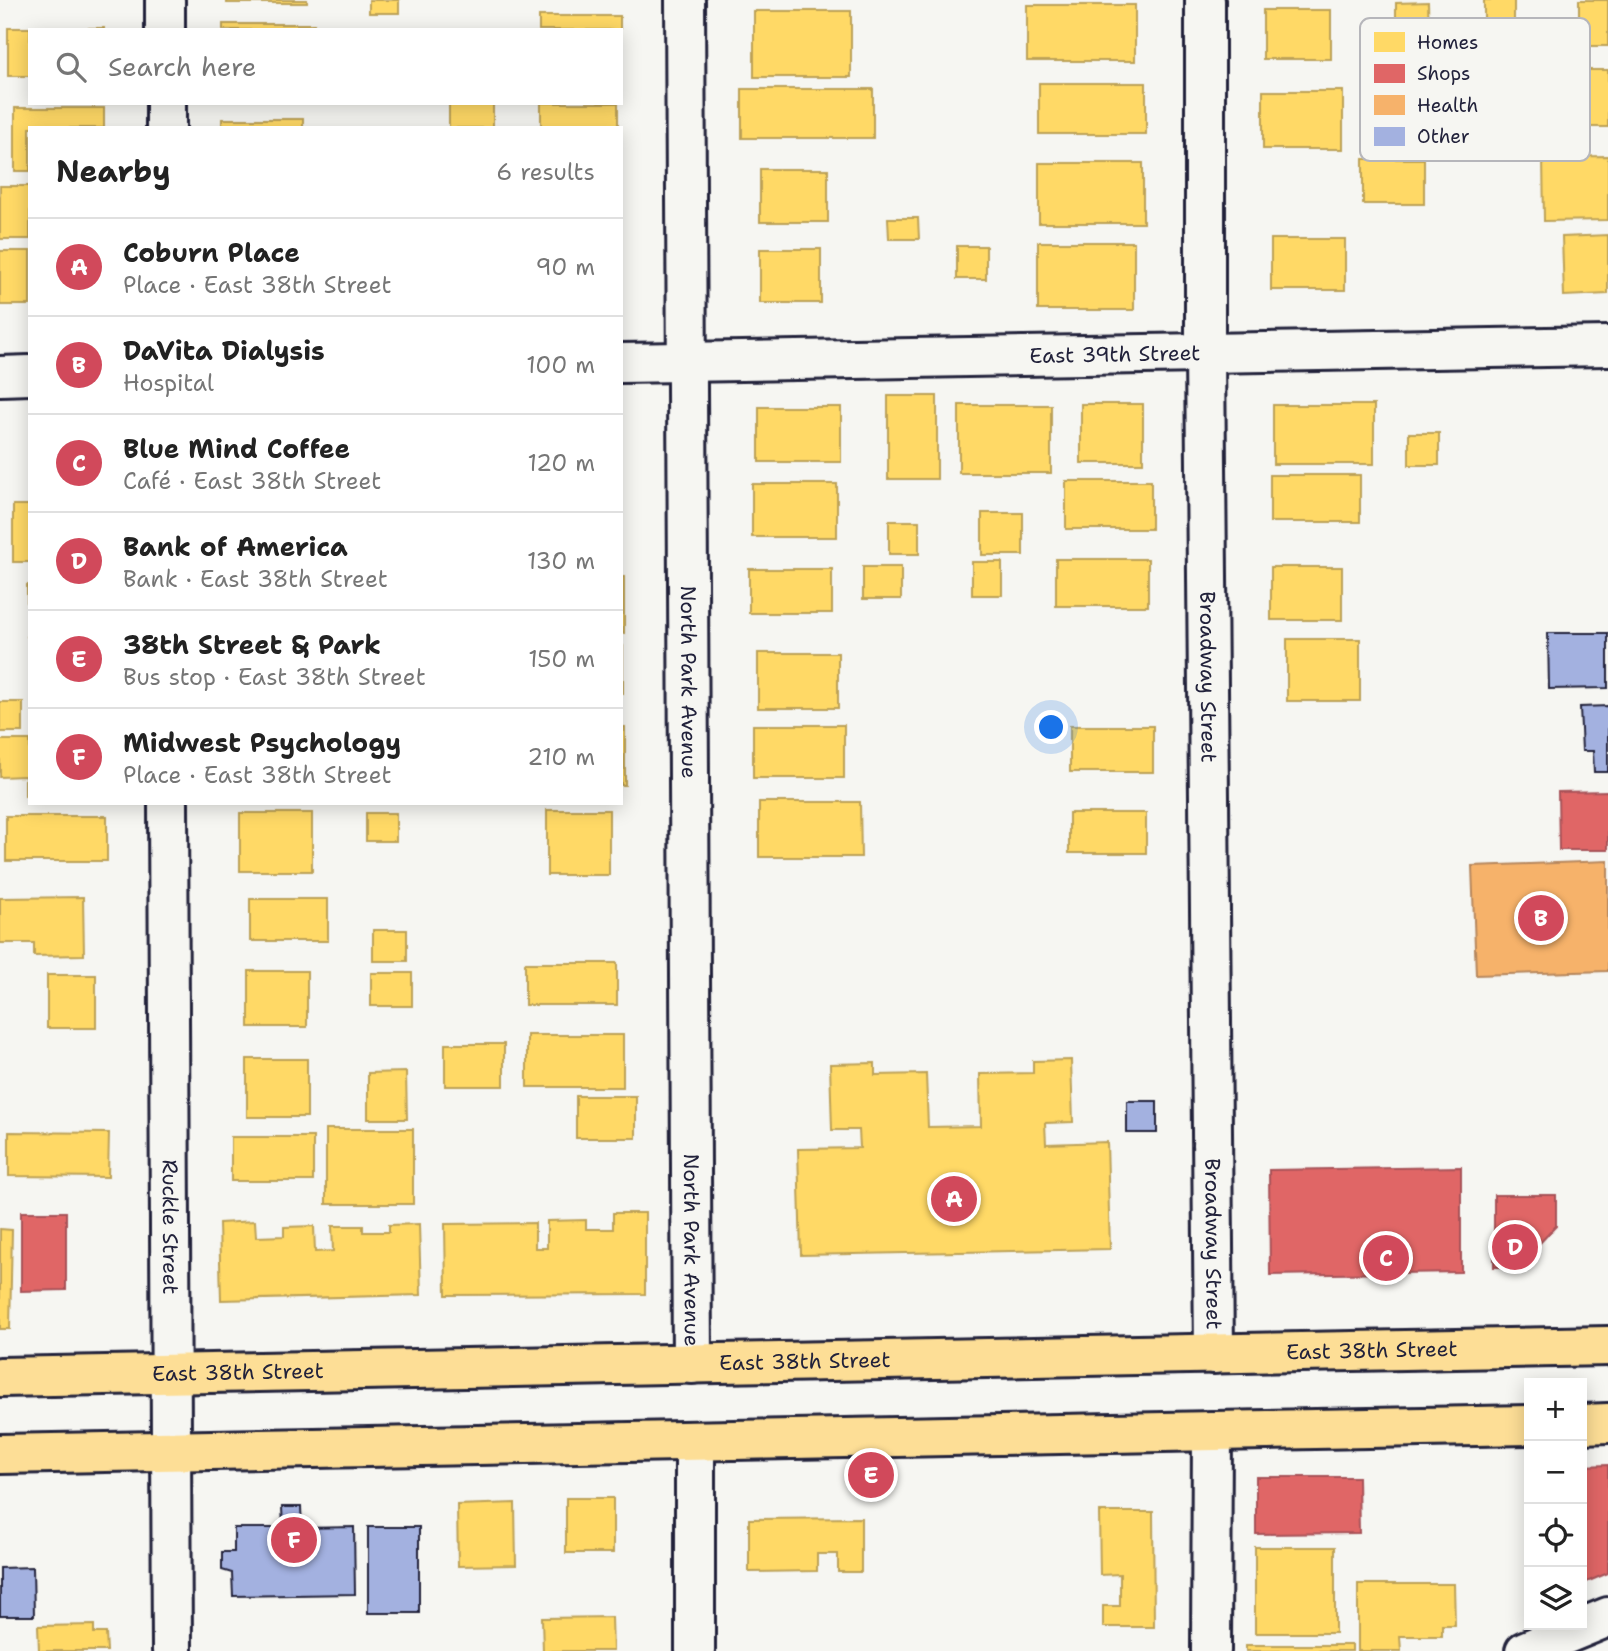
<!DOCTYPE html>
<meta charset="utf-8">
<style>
:root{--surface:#fff;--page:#f6f6f6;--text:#222;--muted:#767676;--line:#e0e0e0;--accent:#d1495b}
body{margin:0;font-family:"Shantell Sans",sans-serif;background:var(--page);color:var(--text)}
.controls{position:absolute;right:21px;bottom:21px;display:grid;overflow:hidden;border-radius:0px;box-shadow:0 4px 18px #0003}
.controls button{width:63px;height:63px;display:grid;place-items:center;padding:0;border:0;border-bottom:2px solid var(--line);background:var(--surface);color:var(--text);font:35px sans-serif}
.you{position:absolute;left:1052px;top:728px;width:24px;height:24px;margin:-18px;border:5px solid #fff;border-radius:50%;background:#1a73e8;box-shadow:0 0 0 10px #1a73e833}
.badge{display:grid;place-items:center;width:46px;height:46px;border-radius:50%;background:var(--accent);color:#fff;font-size:23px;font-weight:700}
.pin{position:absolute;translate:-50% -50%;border:4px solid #fff;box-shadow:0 2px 7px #0006}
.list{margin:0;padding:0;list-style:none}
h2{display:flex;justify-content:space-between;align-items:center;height:91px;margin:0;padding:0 28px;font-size:30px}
h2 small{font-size:23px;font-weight:400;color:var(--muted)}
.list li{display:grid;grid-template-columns:46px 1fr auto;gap:21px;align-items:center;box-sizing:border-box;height:98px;padding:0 28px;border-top:2px solid var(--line)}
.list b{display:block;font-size:26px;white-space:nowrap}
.list p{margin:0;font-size:23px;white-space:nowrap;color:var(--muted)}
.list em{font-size:23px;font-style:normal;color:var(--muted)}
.icon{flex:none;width:38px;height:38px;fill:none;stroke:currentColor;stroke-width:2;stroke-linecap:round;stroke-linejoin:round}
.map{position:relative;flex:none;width:1608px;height:1651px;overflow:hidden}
.search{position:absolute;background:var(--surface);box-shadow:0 4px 18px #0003;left:28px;top:28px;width:595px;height:77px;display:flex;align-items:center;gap:18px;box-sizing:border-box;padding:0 24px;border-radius:0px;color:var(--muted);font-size:26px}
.panel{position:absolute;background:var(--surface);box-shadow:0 4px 18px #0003;left:28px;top:126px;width:595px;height:679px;border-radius:0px}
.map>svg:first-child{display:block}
</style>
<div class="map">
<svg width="1608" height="1651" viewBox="0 0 1608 1651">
<rect width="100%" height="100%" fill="#f6f6f2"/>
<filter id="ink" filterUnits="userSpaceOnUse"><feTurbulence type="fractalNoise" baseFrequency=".0143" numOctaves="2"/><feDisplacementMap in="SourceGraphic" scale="14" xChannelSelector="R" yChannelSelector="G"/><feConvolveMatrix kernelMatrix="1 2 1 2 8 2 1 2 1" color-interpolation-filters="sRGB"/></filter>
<g filter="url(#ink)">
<path fill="#ffd966" stroke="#bda259" stroke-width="2" d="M 227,0 L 307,0 L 307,3 L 227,3 Z
M 369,0 L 399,0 L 399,13 L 369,13 Z
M 1484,0 L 1514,0 L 1514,28 L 1484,28 Z
M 1579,0 L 1608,0 L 1608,46 L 1579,46 Z
M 1428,2 L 1429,32 L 1396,32 L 1396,3 Z
M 1027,5 L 1135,5 L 1135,61 L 1027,61 Z
M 1263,10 L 1331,10 L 1331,59 L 1263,59 Z
M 754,11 L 851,11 L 851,77 L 754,77 Z
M 539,16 L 620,16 L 620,30 L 539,30 Z
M 223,24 L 314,24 L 314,30 L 223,30 Z
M 351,27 L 380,27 L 380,30 L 351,30 Z
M 8,28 L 104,28 L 104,30 L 30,30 L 30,76 L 8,76 Z
M 1576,70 L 1608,70 L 1608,127 L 1576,127 Z
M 1039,83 L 1146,83 L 1146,134 L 1039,134 Z
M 742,89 L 873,89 L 873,138 L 742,138 Z
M 1263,91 L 1343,91 L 1343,149 L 1263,149 Z
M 449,103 L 493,103 L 493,128 L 449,128 Z
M 541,103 L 618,103 L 618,128 L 541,128 Z
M 15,108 L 104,108 L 104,128 L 30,128 L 30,171 L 15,171 Z
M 222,119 L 303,119 L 303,128 L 222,128 Z
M 1608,156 L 1608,220 L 1544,221 L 1543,157 Z
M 1363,159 L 1424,159 L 1424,204 L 1363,204 Z
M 1039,163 L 1143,163 L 1143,223 L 1039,223 Z
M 760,169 L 828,169 L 828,222 L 760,222 Z
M 0,186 L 30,186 L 30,239 L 0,239 Z
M 888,218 L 918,218 L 919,239 L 889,239 Z
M 1608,235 L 1608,294 L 1564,296 L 1562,237 Z
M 1271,239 L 1345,239 L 1345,290 L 1271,290 Z
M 1038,242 L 1134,242 L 1134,310 L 1038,310 Z
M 957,246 L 986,246 L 986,279 L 957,279 Z
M 760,249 L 821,249 L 821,303 L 760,303 Z
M 0,251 L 30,251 L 30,305 L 0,305 Z
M 888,396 L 937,396 L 937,479 L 888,479 Z
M 1081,404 L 1143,404 L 1143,463 L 1081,463 Z
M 959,405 L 1051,405 L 1051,473 L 959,473 Z
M 1273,405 L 1374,405 L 1374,464 L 1273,464 Z
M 759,407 L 841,407 L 841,462 L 759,462 Z
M 1409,433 L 1439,433 L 1439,465 L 1409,465 Z
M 1270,475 L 1360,475 L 1360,522 L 1270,522 Z
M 1066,481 L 1151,481 L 1151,529 L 1066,529 Z
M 752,484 L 837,484 L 837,537 L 752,537 Z
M 13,505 L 30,505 L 30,562 L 13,562 Z
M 982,513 L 1023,513 L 1023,555 L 982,555 Z
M 889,521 L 919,521 L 919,554 L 889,554 Z
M 1056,559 L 1148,559 L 1148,606 L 1056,606 Z
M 972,562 L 1002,562 L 1002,595 L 972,595 Z
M 863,567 L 901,567 L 901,599 L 863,599 Z
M 1271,567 L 1342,567 L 1342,620 L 1271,620 Z
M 749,569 L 832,569 L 832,613 L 749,613 Z
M 621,577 L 624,577 L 624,633 L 621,633 Z
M 27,585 L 30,585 L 30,636 L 27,636 Z
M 1287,639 L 1360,639 L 1360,701 L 1287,701 Z
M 621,646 L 623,646 L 623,693 L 621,693 Z
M 758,653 L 838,653 L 838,708 L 758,708 Z
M 0,702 L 23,702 L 23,732 L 0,732 Z
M 753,725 L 844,725 L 844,778 L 753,778 Z
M 1070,726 L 1153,726 L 1153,772 L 1070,772 Z
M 621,727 L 625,727 L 625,785 L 621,785 Z
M 0,740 L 30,740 L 30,796 L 25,796 L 25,776 L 0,777 Z
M 759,802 L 860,802 L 861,857 L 759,857 Z
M 547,810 L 609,810 L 609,875 L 547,875 Z
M 240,813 L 312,813 L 312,871 L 240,871 Z
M 366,813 L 396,813 L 396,841 L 366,841 Z
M 1069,813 L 1146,813 L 1146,853 L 1069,853 Z
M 6,816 L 107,816 L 107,861 L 6,861 Z
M 83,897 L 84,955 L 34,956 L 34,943 L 0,943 L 0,898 Z
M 250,899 L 328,899 L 328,941 L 250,941 Z
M 373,930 L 407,930 L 407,961 L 373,961 Z
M 525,963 L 617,963 L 617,1005 L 525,1005 Z
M 249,971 L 307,971 L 307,1027 L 249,1027 Z
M 371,973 L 412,973 L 412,1006 L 371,1006 Z
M 47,975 L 96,975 L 96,1028 L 47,1028 Z
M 527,1035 L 623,1035 L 623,1087 L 527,1087 Z
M 445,1044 L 504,1044 L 504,1086 L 445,1086 Z
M 247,1059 L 307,1059 L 307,1117 L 247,1117 Z
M 1071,1060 L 1073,1122 L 1045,1123 L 1046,1144 L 1107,1142 L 1110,1249 L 801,1255 L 798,1149 L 860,1148 L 859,1130 L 832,1130 L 830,1064 L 875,1063 L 875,1075 L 926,1074 L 928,1127 L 981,1126 L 980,1074 L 1033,1073 L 1033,1061 Z
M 406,1072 L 407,1119 L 368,1119 L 368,1073 Z
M 576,1096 L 636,1096 L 636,1138 L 576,1138 Z
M 326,1129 L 413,1129 L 413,1204 L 326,1204 Z
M 9,1132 L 109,1133 L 108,1177 L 9,1176 Z
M 231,1137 L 313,1137 L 313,1181 L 231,1181 Z
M 613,1213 L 645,1213 L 645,1294 L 446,1295 L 445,1224 L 535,1223 L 535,1248 L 547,1248 L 547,1221 L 586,1220 L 586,1229 L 613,1229 Z
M 255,1221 L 256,1237 L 284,1236 L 284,1227 L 314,1226 L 315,1252 L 333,1251 L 332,1226 L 363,1226 L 363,1232 L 389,1232 L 389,1225 L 419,1224 L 421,1295 L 221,1300 L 219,1223 Z
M 0,1229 L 12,1230 L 10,1329 L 0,1329 Z
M 566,1498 L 613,1498 L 613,1553 L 566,1553 Z
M 515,1503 L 516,1565 L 458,1566 L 457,1505 Z
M 1099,1512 L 1153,1512 L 1154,1627 L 1103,1627 L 1103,1606 L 1120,1606 L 1120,1574 L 1100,1575 Z
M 861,1518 L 861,1572 L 838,1572 L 838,1554 L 817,1554 L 817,1571 L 749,1572 L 749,1519 Z
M 1255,1547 L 1335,1547 L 1335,1633 L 1255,1633 Z
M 1358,1584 L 1454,1584 L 1455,1625 L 1442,1625 L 1442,1636 L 1400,1636 L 1401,1651 L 1358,1651 Z
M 612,1617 L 613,1651 L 543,1651 L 542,1618 Z
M 94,1625 L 94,1633 L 106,1633 L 107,1651 L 39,1651 L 38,1626 Z
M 1246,1645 L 1352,1645 L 1352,1651 L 1246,1651 Z"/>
<path fill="#e06666" stroke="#a75259" stroke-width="2" d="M 1608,791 L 1608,850 L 1559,850 L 1558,792 Z
M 1461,1167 L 1461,1272 L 1270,1275 L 1269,1170 Z
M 1494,1195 L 1556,1195 L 1556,1226 L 1517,1267 L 1494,1267 Z
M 21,1212 L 66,1212 L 66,1290 L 21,1291 Z
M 1608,1465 L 1608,1573 L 1582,1584 L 1582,1466 Z
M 1256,1477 L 1358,1477 L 1359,1533 L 1256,1534 Z"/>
<path fill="#f6b26b" stroke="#b6875d" stroke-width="2" d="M 1608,861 L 1608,971 L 1476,975 L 1472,866 Z"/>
<path fill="#a3b1e0" stroke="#22223b" stroke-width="2" d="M 1548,633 L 1608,633 L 1608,688 L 1549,689 Z
M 1608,706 L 1608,772 L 1594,772 L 1593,751 L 1582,751 L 1580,707 Z
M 1127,1101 L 1157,1101 L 1157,1133 L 1127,1133 Z
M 282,1507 L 301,1507 L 302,1528 L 354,1527 L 355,1594 L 233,1596 L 232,1573 L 222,1570 L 222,1552 L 234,1552 L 234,1528 L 283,1528 Z
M 368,1527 L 419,1527 L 419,1613 L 368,1613 Z
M 33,1567 L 34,1616 L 0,1616 L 0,1568 Z"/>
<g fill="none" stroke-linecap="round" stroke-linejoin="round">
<defs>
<g id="minor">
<path d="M 165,0 L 165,30"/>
<path id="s1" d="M 685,0 L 692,1364"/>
<path id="s2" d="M 1205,0 L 1205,354 L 1214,1354"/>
<path d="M 166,103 L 166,128"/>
<path id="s3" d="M 621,363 L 1608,346"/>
<path d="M 0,376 L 30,375"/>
<path id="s4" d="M 168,803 L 172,1651"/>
<path d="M 695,1441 L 695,1651"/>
<path d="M 1211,1651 L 1212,1431"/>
<path d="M 1525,1651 L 1608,1617"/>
</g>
<g id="major">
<path id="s5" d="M 0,1377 L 1608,1346"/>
<path d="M 1582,1424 L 1608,1423"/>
<path d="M 0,1454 L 1529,1425"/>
</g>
</defs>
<use href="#minor" stroke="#22223b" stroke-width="44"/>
<use href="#major" stroke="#22223b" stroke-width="44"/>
<use href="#minor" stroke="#f6f6f2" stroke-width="38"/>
<use href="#major" stroke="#fdde96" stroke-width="38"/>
</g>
</g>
<g text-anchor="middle" stroke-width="7" stroke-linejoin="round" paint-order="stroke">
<g font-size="21" fill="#22223b" stroke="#f6f6f2">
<text dy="7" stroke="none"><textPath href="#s3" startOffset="494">East 39th Street</textPath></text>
<text dy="7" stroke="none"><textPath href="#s2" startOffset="677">Broadway Street</textPath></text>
<text dy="7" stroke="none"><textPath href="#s1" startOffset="682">North Park Avenue</textPath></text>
<text dy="7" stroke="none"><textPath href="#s4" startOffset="424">Ruckle Street</textPath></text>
<text dy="7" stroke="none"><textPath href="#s2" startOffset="1244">Broadway Street</textPath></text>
<text dy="7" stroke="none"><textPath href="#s1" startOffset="1250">North Park Avenue</textPath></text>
<text dy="7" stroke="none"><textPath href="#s5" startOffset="1372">East 38th Street</textPath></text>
<text dy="7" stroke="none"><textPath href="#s5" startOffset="805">East 38th Street</textPath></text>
<text dy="7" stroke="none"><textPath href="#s5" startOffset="238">East 38th Street</textPath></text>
</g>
</g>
<rect x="1360" y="18" width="230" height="143" rx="10" fill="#f6f6f2" stroke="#b6b6bb" stroke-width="2"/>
<rect x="1374" y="32" width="31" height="20" fill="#ffd966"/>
<rect x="1374" y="64" width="31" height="19" fill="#e06666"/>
<rect x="1374" y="95" width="31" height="20" fill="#f6b26b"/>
<rect x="1374" y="127" width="31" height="19" fill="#a3b1e0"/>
<g font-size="19" fill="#22223b">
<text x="1417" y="49">Homes</text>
<text x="1417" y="80">Shops</text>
<text x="1417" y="112">Health</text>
<text x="1417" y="143">Other</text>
</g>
</svg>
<div class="controls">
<button>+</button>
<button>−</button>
<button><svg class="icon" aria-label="locate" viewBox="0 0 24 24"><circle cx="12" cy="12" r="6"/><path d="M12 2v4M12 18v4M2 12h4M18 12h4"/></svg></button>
<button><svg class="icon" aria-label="layers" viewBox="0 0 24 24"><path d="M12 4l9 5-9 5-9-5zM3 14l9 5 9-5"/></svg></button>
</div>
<div class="you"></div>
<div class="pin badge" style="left:954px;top:1199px">A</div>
<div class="pin badge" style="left:1541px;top:918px">B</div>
<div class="pin badge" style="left:1386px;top:1258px">C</div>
<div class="pin badge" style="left:1515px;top:1247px">D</div>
<div class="pin badge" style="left:871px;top:1475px">E</div>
<div class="pin badge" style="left:294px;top:1540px">F</div>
<div class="search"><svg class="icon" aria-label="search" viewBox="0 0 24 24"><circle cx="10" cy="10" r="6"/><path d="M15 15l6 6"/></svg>Search here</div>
<section class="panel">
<h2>Nearby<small>6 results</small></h2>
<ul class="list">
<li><span class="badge">A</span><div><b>Coburn Place</b><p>Place · East 38th Street</p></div><em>90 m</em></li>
<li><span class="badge">B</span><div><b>DaVita Dialysis</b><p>Hospital</p></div><em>100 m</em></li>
<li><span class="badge">C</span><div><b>Blue Mind Coffee</b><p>Café · East 38th Street</p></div><em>120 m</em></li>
<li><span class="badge">D</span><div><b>Bank of America</b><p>Bank · East 38th Street</p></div><em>130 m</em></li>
<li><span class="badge">E</span><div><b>38th Street &amp; Park</b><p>Bus stop · East 38th Street</p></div><em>150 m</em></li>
<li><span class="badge">F</span><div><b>Midwest Psychology</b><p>Place · East 38th Street</p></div><em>210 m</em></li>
</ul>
</section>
</div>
